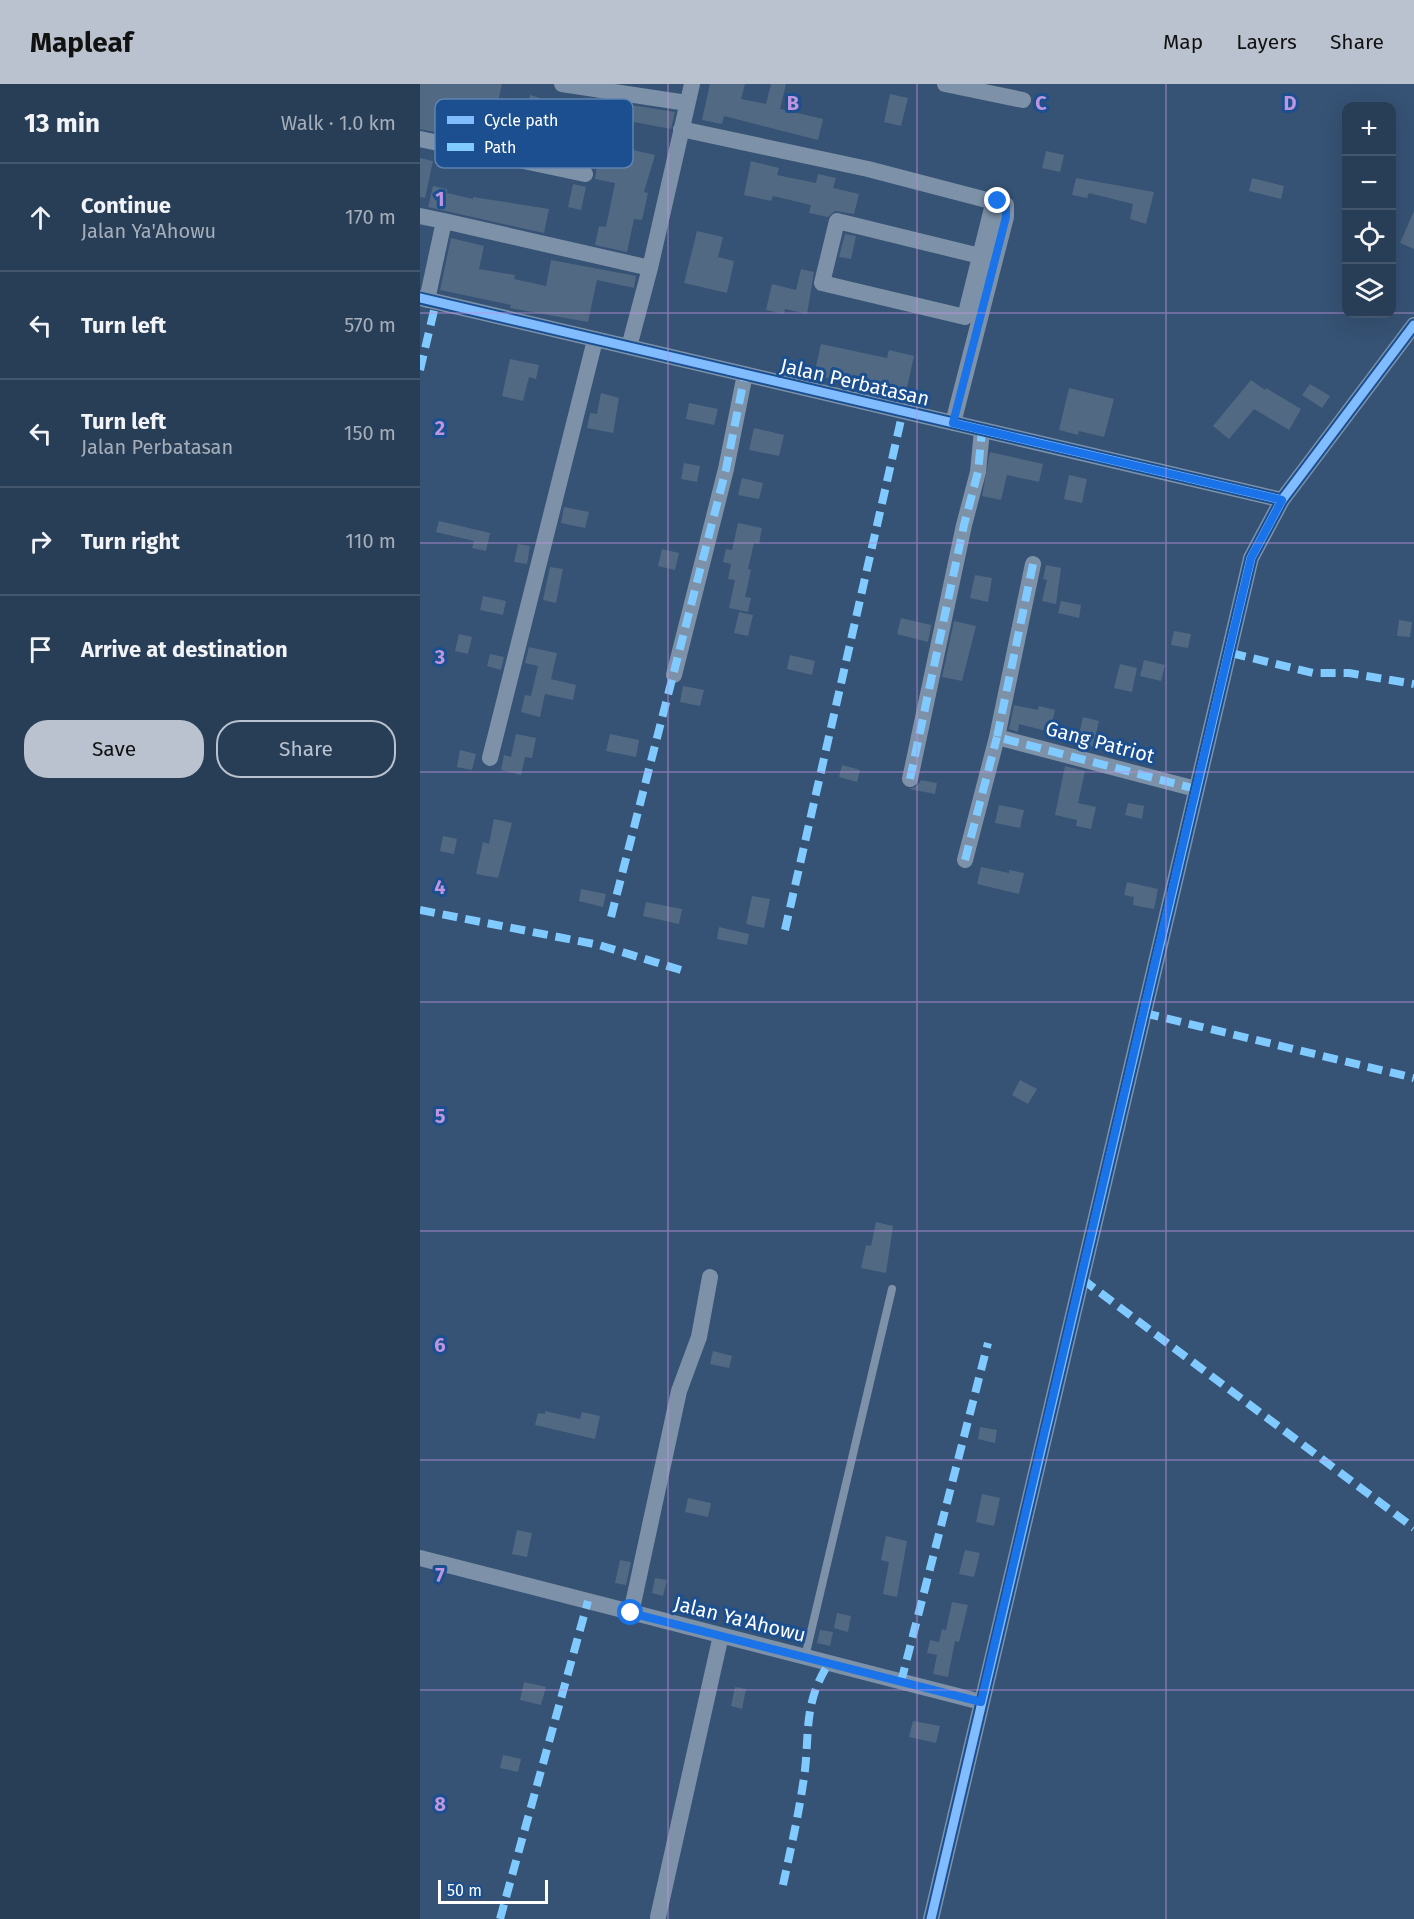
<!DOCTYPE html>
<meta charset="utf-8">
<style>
:root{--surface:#283e57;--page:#344961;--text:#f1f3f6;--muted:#a5aeba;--line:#44576d;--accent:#b9c2ce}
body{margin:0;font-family:"Fira Sans",sans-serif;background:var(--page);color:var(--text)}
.controls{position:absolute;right:18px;top:18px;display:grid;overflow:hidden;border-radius:12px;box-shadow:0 6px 24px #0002}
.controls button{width:54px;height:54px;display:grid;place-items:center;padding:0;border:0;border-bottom:2px solid var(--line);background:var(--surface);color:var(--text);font:30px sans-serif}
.scale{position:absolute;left:18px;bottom:15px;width:110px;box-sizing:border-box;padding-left:6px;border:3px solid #fff;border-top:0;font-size:16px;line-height:21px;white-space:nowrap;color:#fff;-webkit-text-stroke:4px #1b4f8f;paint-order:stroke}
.stop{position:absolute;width:18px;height:18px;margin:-14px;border:4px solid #1a73e8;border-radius:50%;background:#fff}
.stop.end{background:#1a73e8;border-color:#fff;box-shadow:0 2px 6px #0008}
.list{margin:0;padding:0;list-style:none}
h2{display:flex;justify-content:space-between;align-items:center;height:78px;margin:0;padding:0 24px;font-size:26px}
h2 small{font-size:20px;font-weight:400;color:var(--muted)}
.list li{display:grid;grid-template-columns:39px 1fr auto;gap:18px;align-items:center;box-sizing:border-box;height:108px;padding:0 24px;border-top:2px solid var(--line)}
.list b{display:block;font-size:22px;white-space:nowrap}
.list p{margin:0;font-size:20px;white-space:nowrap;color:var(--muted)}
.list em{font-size:20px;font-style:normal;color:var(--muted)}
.actions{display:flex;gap:12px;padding:18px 24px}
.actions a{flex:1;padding:14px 0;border:2px solid var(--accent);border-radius:24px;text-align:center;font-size:21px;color:var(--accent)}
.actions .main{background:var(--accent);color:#111}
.icon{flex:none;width:33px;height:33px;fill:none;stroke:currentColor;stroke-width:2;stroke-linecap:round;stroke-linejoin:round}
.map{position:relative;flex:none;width:994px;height:1835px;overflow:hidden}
header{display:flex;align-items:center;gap:36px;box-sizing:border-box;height:84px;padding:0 30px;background:var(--accent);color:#111}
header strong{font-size:28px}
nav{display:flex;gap:33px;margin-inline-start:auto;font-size:21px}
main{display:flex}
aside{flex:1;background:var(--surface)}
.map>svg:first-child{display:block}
</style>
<header>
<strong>Mapleaf</strong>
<nav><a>Map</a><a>Layers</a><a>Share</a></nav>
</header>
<main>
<aside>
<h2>13 min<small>Walk · 1.0 km</small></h2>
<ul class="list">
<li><svg class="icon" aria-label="ahead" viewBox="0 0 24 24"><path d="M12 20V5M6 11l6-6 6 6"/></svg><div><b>Continue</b><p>Jalan Ya'Ahowu</p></div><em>170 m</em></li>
<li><svg class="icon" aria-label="left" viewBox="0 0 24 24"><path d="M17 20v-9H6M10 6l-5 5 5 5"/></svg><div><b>Turn left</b></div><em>570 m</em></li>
<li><svg class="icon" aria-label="left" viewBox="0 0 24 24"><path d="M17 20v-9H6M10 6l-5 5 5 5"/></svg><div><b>Turn left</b><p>Jalan Perbatasan</p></div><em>150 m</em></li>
<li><svg class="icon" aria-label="right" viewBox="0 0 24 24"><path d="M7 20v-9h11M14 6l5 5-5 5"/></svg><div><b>Turn right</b></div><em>110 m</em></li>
<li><svg class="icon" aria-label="arrive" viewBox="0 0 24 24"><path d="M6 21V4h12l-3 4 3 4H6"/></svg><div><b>Arrive at destination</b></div></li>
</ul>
<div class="actions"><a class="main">Save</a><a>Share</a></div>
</aside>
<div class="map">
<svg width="994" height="1835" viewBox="0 0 994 1835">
<rect width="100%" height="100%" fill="#365274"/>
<path fill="#526984" d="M 0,0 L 82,0 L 74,36 L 103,42 L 110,11 L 172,30 L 174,23 L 196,28 L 198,19 L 255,28 L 251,45 L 214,38 L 209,65 L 235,71 L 224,108 L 228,109 L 222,136 L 214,135 L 207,168 L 175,161 L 179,142 L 186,143 L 195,99 L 175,95 L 177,82 L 0,45 Z
M 290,0 L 325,0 L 321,15 L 346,20 L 351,0 L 366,0 L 360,25 L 403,35 L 398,56 L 304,32 L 302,40 L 282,36 Z
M 470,10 L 488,14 L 481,42 L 464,38 Z
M 626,67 L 644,71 L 640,88 L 622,84 Z
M 0,74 L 13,77 L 5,114 L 0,113 Z
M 331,77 L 359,84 L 357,91 L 396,99 L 398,90 L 416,94 L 413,104 L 439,110 L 434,130 L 415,127 L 408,133 L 389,129 L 391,121 L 353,112 L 351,117 L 324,111 Z
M 656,94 L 734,108 L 726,140 L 710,135 L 713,120 L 669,109 L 667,114 L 652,111 Z
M 832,94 L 864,102 L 861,115 L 829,107 Z
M 153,100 L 166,103 L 161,126 L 148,123 Z
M 13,102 L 27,105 L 27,109 L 53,115 L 53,113 L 129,125 L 124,149 L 8,123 Z
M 994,127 L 994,165 L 980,159 Z
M 277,147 L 303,153 L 298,173 L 314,177 L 307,209 L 264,199 Z
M 425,150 L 436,152 L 431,175 L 419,173 Z
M 31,154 L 64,162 L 59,185 L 95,191 L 94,195 L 126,202 L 131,176 L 216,192 L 214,204 L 177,196 L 168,238 L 90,224 L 91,221 L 20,206 Z
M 381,185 L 394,188 L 387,230 L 365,225 L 364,230 L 346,226 L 352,200 L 376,206 Z
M 401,260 L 467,274 L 469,266 L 494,272 L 486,308 L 426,292 L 425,298 L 394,291 Z
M 90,275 L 119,281 L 116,295 L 109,293 L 103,317 L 82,312 Z
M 831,296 L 845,306 L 846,304 L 881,325 L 869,346 L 834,325 L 809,355 L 793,342 Z
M 890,300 L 910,312 L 902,324 L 882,311 Z
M 649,304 L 694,315 L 684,353 L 659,347 L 658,351 L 639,346 Z
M 181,309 L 199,314 L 193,349 L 167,344 L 170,329 L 177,330 Z
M 269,319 L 298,325 L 294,341 L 266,335 Z
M 334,344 L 364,351 L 359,372 L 329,366 Z
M 570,368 L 623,380 L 619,398 L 587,391 L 581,416 L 562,412 Z
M 264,379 L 280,382 L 277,398 L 261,395 Z
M 649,391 L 667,395 L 662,419 L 644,415 Z
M 322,394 L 343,399 L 339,415 L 318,411 Z
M 144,423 L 169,428 L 165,444 L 141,439 Z
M 19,437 L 70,449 L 66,467 L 52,464 L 54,457 L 16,448 Z
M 318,439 L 342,444 L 339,460 L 334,459 L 328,485 L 331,486 L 325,513 L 331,514 L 328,528 L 309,524 L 315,496 L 308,495 L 311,480 L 303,478 L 306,465 L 312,466 Z
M 98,460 L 110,462 L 107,480 L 94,478 Z
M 242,465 L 259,469 L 255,486 L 238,482 Z
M 626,481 L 641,484 L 636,520 L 622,517 L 627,496 L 623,495 Z
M 130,483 L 143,485 L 136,519 L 123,516 Z
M 555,491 L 572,494 L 568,518 L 550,514 Z
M 63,512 L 86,517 L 83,531 L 60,526 Z
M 641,517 L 661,521 L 659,534 L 638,529 Z
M 319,528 L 333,531 L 328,552 L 314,549 Z
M 513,533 L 508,558 L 477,550 L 481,534 L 511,541 Z
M 979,536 L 992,538 L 990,553 L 977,552 Z
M 534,537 L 556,542 L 542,597 L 522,593 Z
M 754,547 L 771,550 L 768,564 L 751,561 Z
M 39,550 L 52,553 L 48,570 L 35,567 Z
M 109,563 L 137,569 L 131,595 L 156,601 L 153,616 L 125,610 L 120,633 L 101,628 L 105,611 L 111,612 L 118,582 L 105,579 Z
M 70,570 L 84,573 L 81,586 L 67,582 Z
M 370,571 L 395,577 L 392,591 L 367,585 Z
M 724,576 L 745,581 L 741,597 L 720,592 Z
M 700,580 L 717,584 L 712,608 L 694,604 Z
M 263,602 L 284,606 L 280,622 L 260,618 Z
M 594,621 L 618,626 L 619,622 L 635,626 L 630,648 L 599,640 L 598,648 L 589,645 Z
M 663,633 L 679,637 L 673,663 L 657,659 Z
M 96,650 L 116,654 L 112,674 L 105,673 L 101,691 L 81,686 L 84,671 L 91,673 Z
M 190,650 L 219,656 L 216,673 L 186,667 Z
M 40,666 L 56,670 L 52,686 L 37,683 Z
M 422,681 L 440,686 L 437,698 L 419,693 Z
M 645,682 L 665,687 L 658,719 L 676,723 L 671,745 L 656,742 L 657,736 L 635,731 Z
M 501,696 L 517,699 L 515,710 L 489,705 L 497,702 Z
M 708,719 L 724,722 L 722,735 L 705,731 Z
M 579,721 L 604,726 L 600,744 L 575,739 Z
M 74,735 L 92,739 L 78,794 L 56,790 L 63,758 L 69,760 Z
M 23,752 L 37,755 L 34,770 L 20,767 Z
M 561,783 L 589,789 L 589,786 L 604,789 L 599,810 L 557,800 Z
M 707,798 L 738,805 L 734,825 L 713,821 L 714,813 L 704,811 Z
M 161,805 L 186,810 L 183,823 L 159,817 Z
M 332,812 L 350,815 L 344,844 L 326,840 Z
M 226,818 L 262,825 L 259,840 L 223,832 Z
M 299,843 L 329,850 L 327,861 L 297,855 Z
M 600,996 L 617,1005 L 608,1020 L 592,1011 Z
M 456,1138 L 473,1142 L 466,1189 L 441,1184 L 446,1161 L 451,1162 Z
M 293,1267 L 312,1272 L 309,1284 L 290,1280 Z
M 125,1327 L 160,1335 L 162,1328 L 180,1332 L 175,1355 L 115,1341 L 118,1329 L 125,1330 Z
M 560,1343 L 577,1346 L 575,1359 L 558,1355 Z
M 562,1410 L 580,1414 L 574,1442 L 556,1438 Z
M 268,1414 L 291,1419 L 288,1433 L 265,1428 Z
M 97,1446 L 112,1449 L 107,1473 L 92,1470 Z
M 466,1452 L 487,1457 L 477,1513 L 463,1510 L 469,1478 L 461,1476 Z
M 545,1466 L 560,1469 L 554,1493 L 539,1490 Z
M 200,1476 L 211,1478 L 206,1501 L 195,1499 Z
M 235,1494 L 247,1496 L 243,1512 L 232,1509 Z
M 532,1518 L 548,1521 L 539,1558 L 535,1557 L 528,1593 L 513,1590 L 517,1571 L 507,1569 L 510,1556 L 519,1558 L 522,1545 L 526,1546 Z
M 417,1529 L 431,1532 L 428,1548 L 414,1544 Z
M 400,1546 L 413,1548 L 410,1562 L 397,1559 Z
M 104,1598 L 126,1603 L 121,1621 L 100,1616 Z
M 315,1603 L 326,1605 L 322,1625 L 311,1622 Z
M 493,1637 L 520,1642 L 516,1659 L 489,1653 Z
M 83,1671 L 101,1675 L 98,1688 L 80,1684 Z"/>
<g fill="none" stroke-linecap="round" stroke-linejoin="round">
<path stroke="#7d92a8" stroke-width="8" d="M 385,1573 L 472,1205"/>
<path stroke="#7d92a8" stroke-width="16" d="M 142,0 L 267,19
M 525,0 L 603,16
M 261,45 L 448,85 L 586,121 L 586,133 L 533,339
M 0,55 L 165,90
M 0,132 L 24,137
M 560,172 L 417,137 L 402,199 L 545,233 L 574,116
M 0,214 L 862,416
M 7,216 L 24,137 L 230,184
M 209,263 L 230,184 L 272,0
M 613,480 L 577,653 L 776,705
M 254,591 L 306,385 L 325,290
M 70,674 L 175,256
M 490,695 L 544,441 L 558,388 L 562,346
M 545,776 L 577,653
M 0,1474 L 561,1618
M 211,1529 L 259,1307 L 279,1253 L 290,1193
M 238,1833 L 301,1551
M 511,1835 L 831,474 L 862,416 L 994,241"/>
<path stroke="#80caff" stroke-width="8" stroke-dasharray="15 8" stroke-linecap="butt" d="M 0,286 L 16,218
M 613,480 L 577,653 L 776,705
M 811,569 L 893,589 L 929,589 L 994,600
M 490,695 L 544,441 L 558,388 L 562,346
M 545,776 L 577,653
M 0,826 L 179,861 L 261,886
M 191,833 L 306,385 L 325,290
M 365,846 L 483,327
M 724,929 L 994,994
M 662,1195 L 994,1444
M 481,1598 L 568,1259
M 363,1801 C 370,1768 378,1734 383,1700 C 391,1654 381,1622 409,1579
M 80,1835 L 168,1517"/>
<defs>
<path id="cycleway" d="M 0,214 L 862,416
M 511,1835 L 831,474 L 862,416 L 994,241"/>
</defs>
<use href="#cycleway" stroke="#1b4f8f" stroke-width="13"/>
<use href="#cycleway" stroke="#80bcff" stroke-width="9"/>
</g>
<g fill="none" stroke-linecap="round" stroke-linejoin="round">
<path stroke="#1a73e8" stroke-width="8" d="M 211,1529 L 561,1618 L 776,705 L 831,474 L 862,416 L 533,339 L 586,133 L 586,121 L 578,117"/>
</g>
<path fill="none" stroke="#bd96df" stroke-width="1.5" stroke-opacity="0.55" d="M 248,0 L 248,1835M 497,0 L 497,1835M 746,0 L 746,1835M 0,229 L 926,229M 972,229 L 994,229M 0,459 L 994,459M 0,688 L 994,688M 0,918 L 994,918M 0,1147 L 994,1147M 0,1376 L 994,1376M 0,1606 L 994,1606"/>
<g text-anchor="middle" stroke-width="6" stroke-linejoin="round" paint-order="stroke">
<g font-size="20" fill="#fff" stroke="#1b4f8f">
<text transform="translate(435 298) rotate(13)" y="7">Jalan Perbatasan</text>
<text transform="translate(680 658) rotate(15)" y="7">Gang Patriot</text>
<text transform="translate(320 1535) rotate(14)" y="7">Jalan Ya'Ahowu</text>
</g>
</g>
<rect x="15" y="15" width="198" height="69" rx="9" fill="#1b4f8f" stroke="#5f84b1" stroke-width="1.5"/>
<rect x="27" y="32" width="27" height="8" fill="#80bcff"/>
<rect x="27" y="59" width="27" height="8" fill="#80caff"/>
<g font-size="16" fill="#fff">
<text x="64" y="42">Cycle path</text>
<text x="64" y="69">Path</text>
</g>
<g font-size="20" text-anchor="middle" font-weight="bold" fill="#bd96df" stroke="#1b4f8f" stroke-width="6" stroke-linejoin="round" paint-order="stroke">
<text x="373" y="26">B</text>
<text x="621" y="26">C</text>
<text x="870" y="26">D</text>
<text x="20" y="122">1</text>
<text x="20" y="351">2</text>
<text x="20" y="580">3</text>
<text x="20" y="810">4</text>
<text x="20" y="1039">5</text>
<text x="20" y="1268">6</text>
<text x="20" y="1498">7</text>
<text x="20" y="1727">8</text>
</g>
</svg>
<div class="controls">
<button>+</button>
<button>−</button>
<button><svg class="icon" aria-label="locate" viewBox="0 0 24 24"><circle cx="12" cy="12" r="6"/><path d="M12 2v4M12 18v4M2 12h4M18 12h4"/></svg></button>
<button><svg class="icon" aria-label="layers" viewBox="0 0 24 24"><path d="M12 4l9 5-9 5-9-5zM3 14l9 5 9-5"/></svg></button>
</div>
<div class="scale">50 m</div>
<div class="stop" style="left:211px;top:1529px"></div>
<div class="stop end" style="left:578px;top:117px"></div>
</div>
</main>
